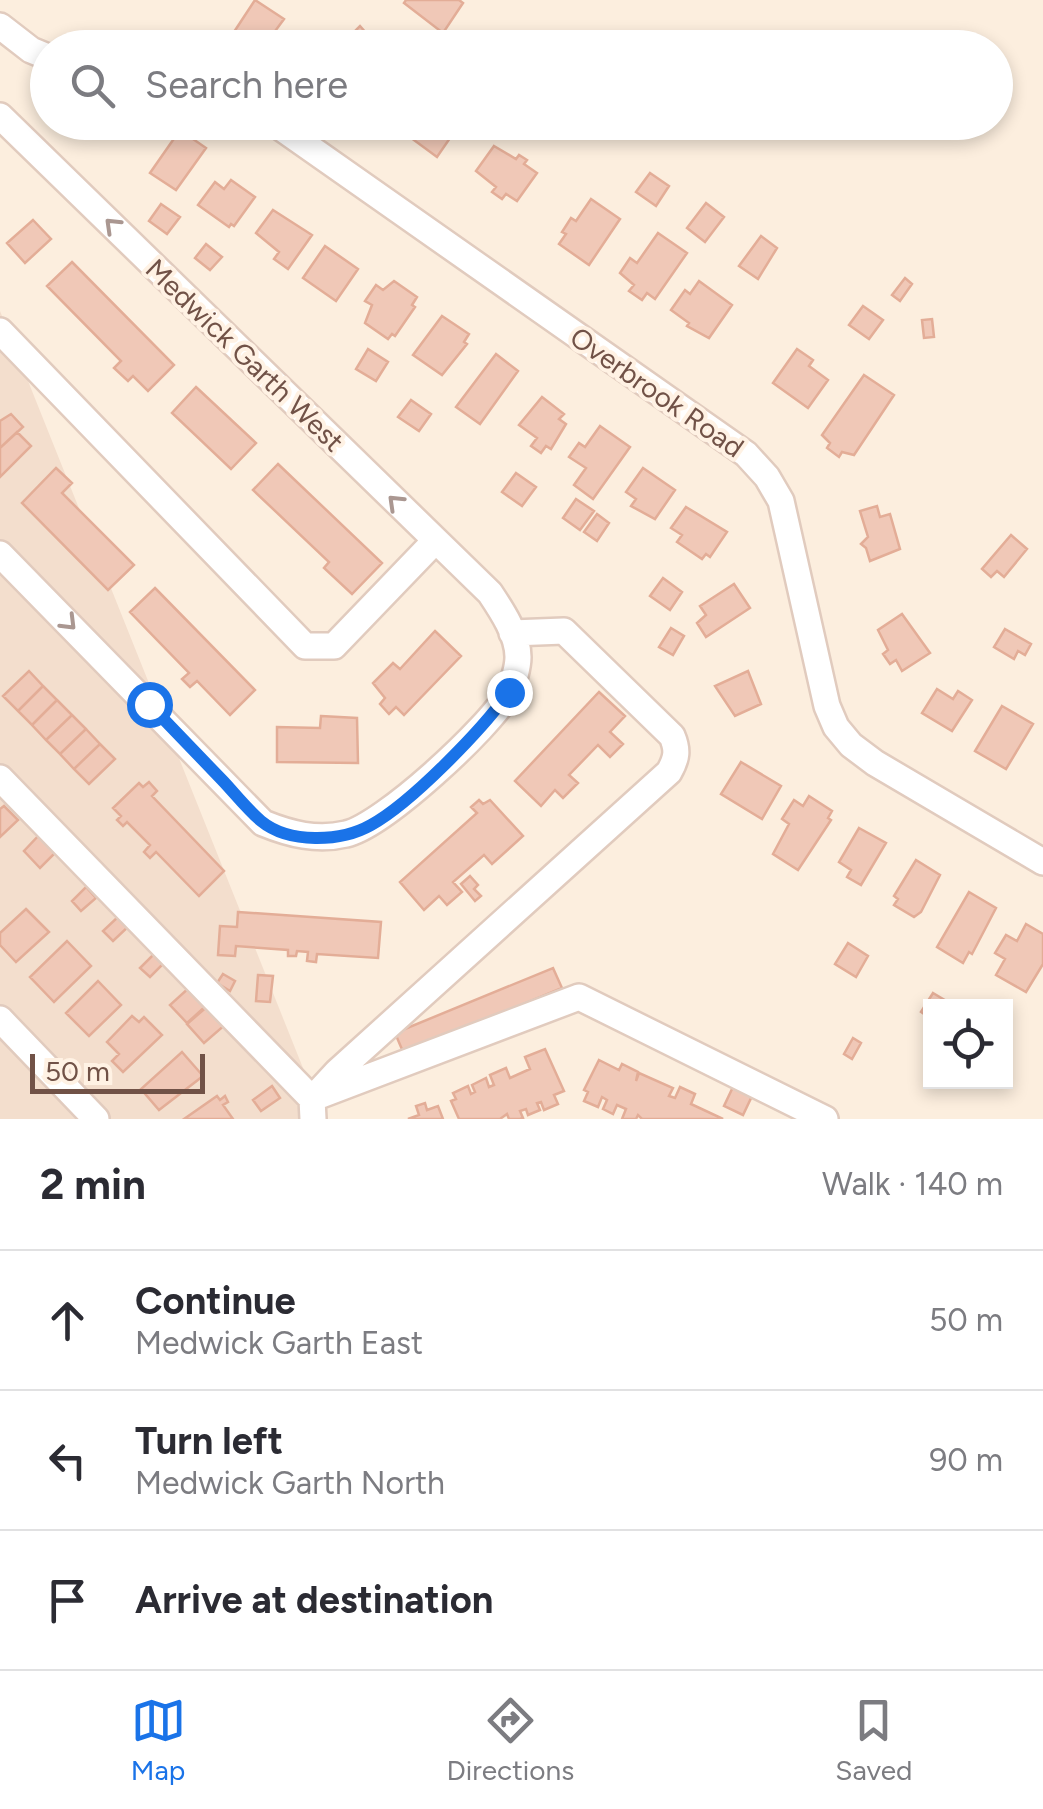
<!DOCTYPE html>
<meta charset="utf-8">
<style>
:root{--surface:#fff;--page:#f2f2f3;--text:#2b2b33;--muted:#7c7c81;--line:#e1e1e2;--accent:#1a73e8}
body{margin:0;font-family:Figtree,sans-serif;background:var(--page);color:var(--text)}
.controls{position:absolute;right:30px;bottom:30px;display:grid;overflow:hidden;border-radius:0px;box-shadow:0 5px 15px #0003}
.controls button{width:90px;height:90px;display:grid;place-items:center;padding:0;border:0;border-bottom:2px solid var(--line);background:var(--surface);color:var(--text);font:50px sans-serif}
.scale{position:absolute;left:30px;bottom:25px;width:175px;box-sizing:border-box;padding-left:10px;border:5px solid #715247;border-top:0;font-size:28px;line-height:35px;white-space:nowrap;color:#715247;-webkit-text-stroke:8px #fff2e4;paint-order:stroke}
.stop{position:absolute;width:30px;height:30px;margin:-22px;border:8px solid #1a73e8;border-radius:50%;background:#fff}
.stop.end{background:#1a73e8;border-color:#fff;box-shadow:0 2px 10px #0008}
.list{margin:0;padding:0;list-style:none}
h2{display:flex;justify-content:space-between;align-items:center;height:130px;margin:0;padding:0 40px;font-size:42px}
h2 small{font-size:32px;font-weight:400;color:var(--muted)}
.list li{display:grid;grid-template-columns:65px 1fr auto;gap:30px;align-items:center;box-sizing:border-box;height:140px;padding:0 40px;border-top:2px solid var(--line)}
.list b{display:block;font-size:38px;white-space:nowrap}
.list p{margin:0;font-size:32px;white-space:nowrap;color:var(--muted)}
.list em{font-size:32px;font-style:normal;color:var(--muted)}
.icon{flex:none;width:55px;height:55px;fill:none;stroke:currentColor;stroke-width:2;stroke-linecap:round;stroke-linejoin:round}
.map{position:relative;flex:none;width:1043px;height:1119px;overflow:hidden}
.search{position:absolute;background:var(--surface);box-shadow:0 5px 15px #0003;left:30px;right:30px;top:30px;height:110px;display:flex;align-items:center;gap:25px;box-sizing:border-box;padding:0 35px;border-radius:55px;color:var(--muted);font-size:38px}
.sheet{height:550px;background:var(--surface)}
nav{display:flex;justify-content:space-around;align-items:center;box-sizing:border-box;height:140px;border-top:2px solid var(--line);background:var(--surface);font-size:28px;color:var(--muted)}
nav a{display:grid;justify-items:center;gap:5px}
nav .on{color:var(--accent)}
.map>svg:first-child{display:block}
</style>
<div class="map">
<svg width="1043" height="1119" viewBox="0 0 1043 1119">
<rect width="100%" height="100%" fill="#fceede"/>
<path fill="#f3decd" d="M 0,311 L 305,1073 L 299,1108 L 304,1119 L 0,1119 Z"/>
<path fill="#f0c8b7" stroke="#e3ad97" stroke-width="2.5" d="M 255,0 L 284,19 L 270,38 L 282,48 L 251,48 L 232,35 Z
M 406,0 L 459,0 L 463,3 L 443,33 L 404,3 Z
M 360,26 L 374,42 L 368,48 L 359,48 L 349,37 Z
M 409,122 L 461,122 L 437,157 L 403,132 Z
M 180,130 L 206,148 L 176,190 L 150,173 Z
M 494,146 L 516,159 L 519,155 L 527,160 L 524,164 L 537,173 L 517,201 L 506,194 L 502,199 L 492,192 L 496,187 L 476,171 Z
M 650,173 L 669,186 L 656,206 L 636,192 Z
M 231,180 L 255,197 L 234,226 L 231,224 L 229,227 L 198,205 L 215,182 L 224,189 Z
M 591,199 L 620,219 L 589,265 L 559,244 L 566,234 L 562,232 L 571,218 L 576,221 Z
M 706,203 L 724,217 L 705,242 L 687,228 Z
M 161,204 L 180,217 L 167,234 L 149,221 Z
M 273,210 L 312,235 L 288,269 L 274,259 L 279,252 L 256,233 Z
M 33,220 L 51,239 L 25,263 L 7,243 Z
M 658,233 L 687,253 L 655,299 L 647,293 L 642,300 L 629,291 L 634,285 L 620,273 L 630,258 L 637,263 Z
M 761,236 L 777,248 L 758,279 L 739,266 Z
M 206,244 L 222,257 L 210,270 L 195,258 Z
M 325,246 L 358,269 L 336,301 L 303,278 Z
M 72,262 L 174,365 L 148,391 L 133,376 L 128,381 L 114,368 L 121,361 L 47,286 Z
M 905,278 L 912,284 L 900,301 L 892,295 Z
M 394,281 L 417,297 L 412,305 L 415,307 L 395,336 L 392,334 L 388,339 L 365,323 L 372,305 L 365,301 L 376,285 L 383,290 Z
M 699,281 L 732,305 L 709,338 L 687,326 L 689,323 L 671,310 L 685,290 L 690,294 Z
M 863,306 L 883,320 L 869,339 L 849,325 Z
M 442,316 L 469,334 L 464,342 L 467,344 L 442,375 L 413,355 Z
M 932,319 L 934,337 L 924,338 L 922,320 Z
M 368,349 L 388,362 L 376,381 L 356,369 Z
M 797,349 L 813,360 L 809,366 L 828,380 L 808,408 L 773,383 Z
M 496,354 L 518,371 L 480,424 L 456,407 Z
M 864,375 L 894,395 L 854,455 L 842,452 L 839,457 L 827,448 L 830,443 L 822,435 Z
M 196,387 L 256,443 L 231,469 L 172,413 Z
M 542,397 L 564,414 L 559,419 L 566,424 L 551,449 L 546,446 L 541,453 L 531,446 L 537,438 L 519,425 Z
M 411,400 L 431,414 L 419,431 L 398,417 Z
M 11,414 L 23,427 L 0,448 L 0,421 Z
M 600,426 L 630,447 L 593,499 L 574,485 L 586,468 L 569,457 L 579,443 L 585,447 Z
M 17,432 L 31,446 L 0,477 L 0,448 Z
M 278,464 L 382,563 L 352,594 L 324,568 L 329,562 L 253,490 Z
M 56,468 L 72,483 L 62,493 L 134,565 L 108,590 L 22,503 Z
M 643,468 L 675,490 L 655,519 L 631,506 L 636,499 L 626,492 Z
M 516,473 L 536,487 L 522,506 L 502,492 Z
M 576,499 L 594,511 L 580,530 L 563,518 Z
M 877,506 L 880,517 L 890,514 L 900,549 L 870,561 L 866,548 L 861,544 L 868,537 L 860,511 Z
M 686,507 L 727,532 L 710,557 L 706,554 L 702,559 L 677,542 L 682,535 L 671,528 Z
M 597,514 L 609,523 L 597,541 L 584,532 Z
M 1011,535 L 1027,549 L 1004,577 L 997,571 L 991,577 L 982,569 Z
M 663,578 L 682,592 L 670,610 L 650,596 Z
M 734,584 L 750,608 L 706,637 L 697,623 L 706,615 L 700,606 Z
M 155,588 L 255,690 L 230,715 L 197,681 L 190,687 L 182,679 L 189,673 L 130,612 Z
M 902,614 L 930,653 L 902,671 L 896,660 L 890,664 L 883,654 L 888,650 L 878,630 Z
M 671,628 L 684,636 L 673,655 L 659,647 Z
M 1005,629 L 1031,644 L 1025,655 L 1018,651 L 1014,659 L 994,647 Z
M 435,631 L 461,656 L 404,715 L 396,707 L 389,714 L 380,704 L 385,698 L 373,683 L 393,663 L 400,669 Z
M 29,671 L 43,686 L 18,711 L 3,696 Z
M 748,671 L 761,704 L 735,716 L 715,686 Z
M 43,686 L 57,700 L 32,725 L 18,711 Z
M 937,689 L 953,699 L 958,691 L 972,700 L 952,731 L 922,713 Z
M 599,692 L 625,716 L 610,732 L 623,744 L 610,757 L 598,745 L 569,775 L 578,783 L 563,798 L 555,790 L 541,806 L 515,781 Z
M 57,700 L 72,715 L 46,740 L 32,725 Z
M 1002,706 L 1033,724 L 1006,769 L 975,751 Z
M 72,715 L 86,729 L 60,754 L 46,740 Z
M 321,716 L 357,718 L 358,763 L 277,762 L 277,727 L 320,728 Z
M 86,729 L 100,744 L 74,769 L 60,754 Z
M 100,744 L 115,759 L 89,784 L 74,769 Z
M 741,762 L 781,786 L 762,819 L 721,794 Z
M 149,782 L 157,791 L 152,796 L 224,871 L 199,896 L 156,852 L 150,858 L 144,852 L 150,845 L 127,822 L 123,826 L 117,820 L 121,816 L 113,808 L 139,783 L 143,787 Z
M 809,796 L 832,811 L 828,818 L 831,820 L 798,870 L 773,854 L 789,824 L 782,819 L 794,800 L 803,806 Z
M 479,800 L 483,804 L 490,800 L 523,836 L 492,864 L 484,855 L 453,882 L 462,892 L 447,905 L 439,896 L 424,910 L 400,882 L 477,813 L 471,807 Z
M 4,806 L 18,820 L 0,837 L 0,809 Z
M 859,828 L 886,843 L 861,885 L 847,877 L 851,870 L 839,862 Z
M 41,833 L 58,850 L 40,868 L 24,851 Z
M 916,860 L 940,875 L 921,912 L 914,917 L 894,905 L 898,899 L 894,896 Z
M 470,876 L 478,885 L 474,889 L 481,896 L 475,901 L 461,884 Z
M 86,887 L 96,898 L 81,911 L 72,901 Z
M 969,892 L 996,908 L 972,954 L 969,952 L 963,963 L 937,947 Z
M 26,909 L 49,932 L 16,962 L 0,945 L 0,933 Z
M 238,912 L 381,922 L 378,958 L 317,954 L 316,962 L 307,961 L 308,952 L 297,951 L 296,956 L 288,956 L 288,950 L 236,946 L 235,956 L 218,955 L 220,926 L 237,927 Z
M 120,915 L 130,925 L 113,941 L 103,931 Z
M 1026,924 L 1043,934 L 1043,964 L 1026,992 L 996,975 L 1005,959 L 995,953 L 1006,935 L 1017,941 Z
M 67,941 L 91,966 L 54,1002 L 30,977 Z
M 848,943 L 868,956 L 856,977 L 835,964 Z
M 157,951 L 166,961 L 150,977 L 140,968 Z
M 553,968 L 562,988 L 404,1054 L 395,1033 Z
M 223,974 L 235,981 L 230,991 L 217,983 Z
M 258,975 L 273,976 L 270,1002 L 256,1001 Z
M 98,981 L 121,1005 L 89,1036 L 66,1013 Z
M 191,986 L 208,1004 L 187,1023 L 170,1005 Z
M 933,993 L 953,1005 L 930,1006 L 930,1018 L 921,1012 Z
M 209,1005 L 226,1024 L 204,1043 L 187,1024 Z
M 132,1016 L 139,1022 L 144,1017 L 162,1035 L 123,1072 L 112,1061 L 119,1054 L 107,1042 Z
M 853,1038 L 861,1043 L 852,1059 L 844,1054 Z
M 545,1049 L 564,1091 L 554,1095 L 558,1104 L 544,1110 L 541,1102 L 537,1103 L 540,1110 L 528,1115 L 526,1109 L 520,1111 L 523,1118 L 520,1119 L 509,1119 L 507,1114 L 500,1119 L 459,1119 L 451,1101 L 456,1099 L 453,1093 L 468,1086 L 471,1094 L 475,1092 L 472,1085 L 486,1078 L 489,1087 L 494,1085 L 490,1075 L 506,1068 L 510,1078 L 530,1069 L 525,1057 Z
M 182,1052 L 203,1076 L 159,1110 L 141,1089 Z
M 599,1060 L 619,1070 L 622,1064 L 638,1072 L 636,1081 L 639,1073 L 673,1088 L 669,1096 L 675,1098 L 680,1087 L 695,1094 L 691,1104 L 723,1119 L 642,1119 L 638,1115 L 636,1119 L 622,1119 L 626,1109 L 617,1105 L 613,1114 L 603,1109 L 607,1100 L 602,1097 L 598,1107 L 584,1101 L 588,1092 L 584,1090 Z
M 272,1086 L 280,1098 L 261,1111 L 253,1100 Z
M 733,1087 L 752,1096 L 743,1115 L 724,1106 Z
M 217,1096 L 220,1100 L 225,1096 L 228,1102 L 223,1105 L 233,1119 L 184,1119 Z
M 425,1103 L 427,1110 L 438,1106 L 443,1119 L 408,1119 L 419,1115 L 416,1106 Z"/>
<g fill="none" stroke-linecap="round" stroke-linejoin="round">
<defs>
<path id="minor" d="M 0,26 L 31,50 L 48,57
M 0,116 L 490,593 C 502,611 518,635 518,657 C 518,667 513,685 508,694 C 489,728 383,826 346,834 C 317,841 290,834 263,823 L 0,554
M 273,122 L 746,454 L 767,477 L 781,501 L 827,706 L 836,727 L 851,745 L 875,763 L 1043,862
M 0,331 L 305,646 L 334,646 L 435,541
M 0,778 L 312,1099 L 313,1119
M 0,1019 L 96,1119
M 321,1095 L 579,997 L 825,1119
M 312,1099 L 337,1072 L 669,772 C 677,758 678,750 672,736 L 564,631 L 512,633"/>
</defs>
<use href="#minor" stroke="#e1cbbe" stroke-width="30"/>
<use href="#minor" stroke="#fff" stroke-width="25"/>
</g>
<defs><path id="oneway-chevron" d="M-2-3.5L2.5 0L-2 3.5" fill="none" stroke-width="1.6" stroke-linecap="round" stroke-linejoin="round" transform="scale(2.5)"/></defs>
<g stroke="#aa9791">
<use href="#oneway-chevron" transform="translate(112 225) rotate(-136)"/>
<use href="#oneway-chevron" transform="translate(395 502) rotate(-136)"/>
<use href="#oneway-chevron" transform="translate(69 623) rotate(45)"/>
</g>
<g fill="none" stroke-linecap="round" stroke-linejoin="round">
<path stroke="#1a73e8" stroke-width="12" d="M 149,704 C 174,730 199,756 224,782 C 236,795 248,810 261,821 C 289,844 341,842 371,825 C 411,803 482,730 509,692"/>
</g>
<g text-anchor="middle" stroke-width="8" stroke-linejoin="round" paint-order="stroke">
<g font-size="28" fill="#715247" stroke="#fff2e4">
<text transform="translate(245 355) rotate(44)" y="10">Medwick Garth West</text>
<text transform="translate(657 392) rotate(35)" y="10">Overbrook Road</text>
</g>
</g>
</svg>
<div class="controls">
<button><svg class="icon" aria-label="locate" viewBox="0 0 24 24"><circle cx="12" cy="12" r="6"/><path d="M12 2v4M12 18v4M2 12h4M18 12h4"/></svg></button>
</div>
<div class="scale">50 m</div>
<div class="stop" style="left:149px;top:704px"></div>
<div class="stop end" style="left:509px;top:692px"></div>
<div class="search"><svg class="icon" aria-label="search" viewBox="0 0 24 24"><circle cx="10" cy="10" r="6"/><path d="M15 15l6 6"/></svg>Search here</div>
</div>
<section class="sheet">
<h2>2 min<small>Walk · 140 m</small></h2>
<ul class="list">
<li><svg class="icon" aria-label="ahead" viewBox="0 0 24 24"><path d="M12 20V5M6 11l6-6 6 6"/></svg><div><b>Continue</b><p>Medwick Garth East</p></div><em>50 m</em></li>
<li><svg class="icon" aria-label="left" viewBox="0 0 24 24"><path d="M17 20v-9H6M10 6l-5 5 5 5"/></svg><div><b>Turn left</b><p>Medwick Garth North</p></div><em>90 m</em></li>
<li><svg class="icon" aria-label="arrive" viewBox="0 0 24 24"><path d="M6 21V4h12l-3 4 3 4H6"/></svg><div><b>Arrive at destination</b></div></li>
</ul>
</section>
<nav>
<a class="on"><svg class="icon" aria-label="map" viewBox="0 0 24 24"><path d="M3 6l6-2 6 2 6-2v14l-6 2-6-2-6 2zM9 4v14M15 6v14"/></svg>Map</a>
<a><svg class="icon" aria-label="directions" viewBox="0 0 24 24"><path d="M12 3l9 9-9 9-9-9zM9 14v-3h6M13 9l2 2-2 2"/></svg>Directions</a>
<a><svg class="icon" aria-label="saved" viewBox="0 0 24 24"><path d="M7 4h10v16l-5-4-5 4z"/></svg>Saved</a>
</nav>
